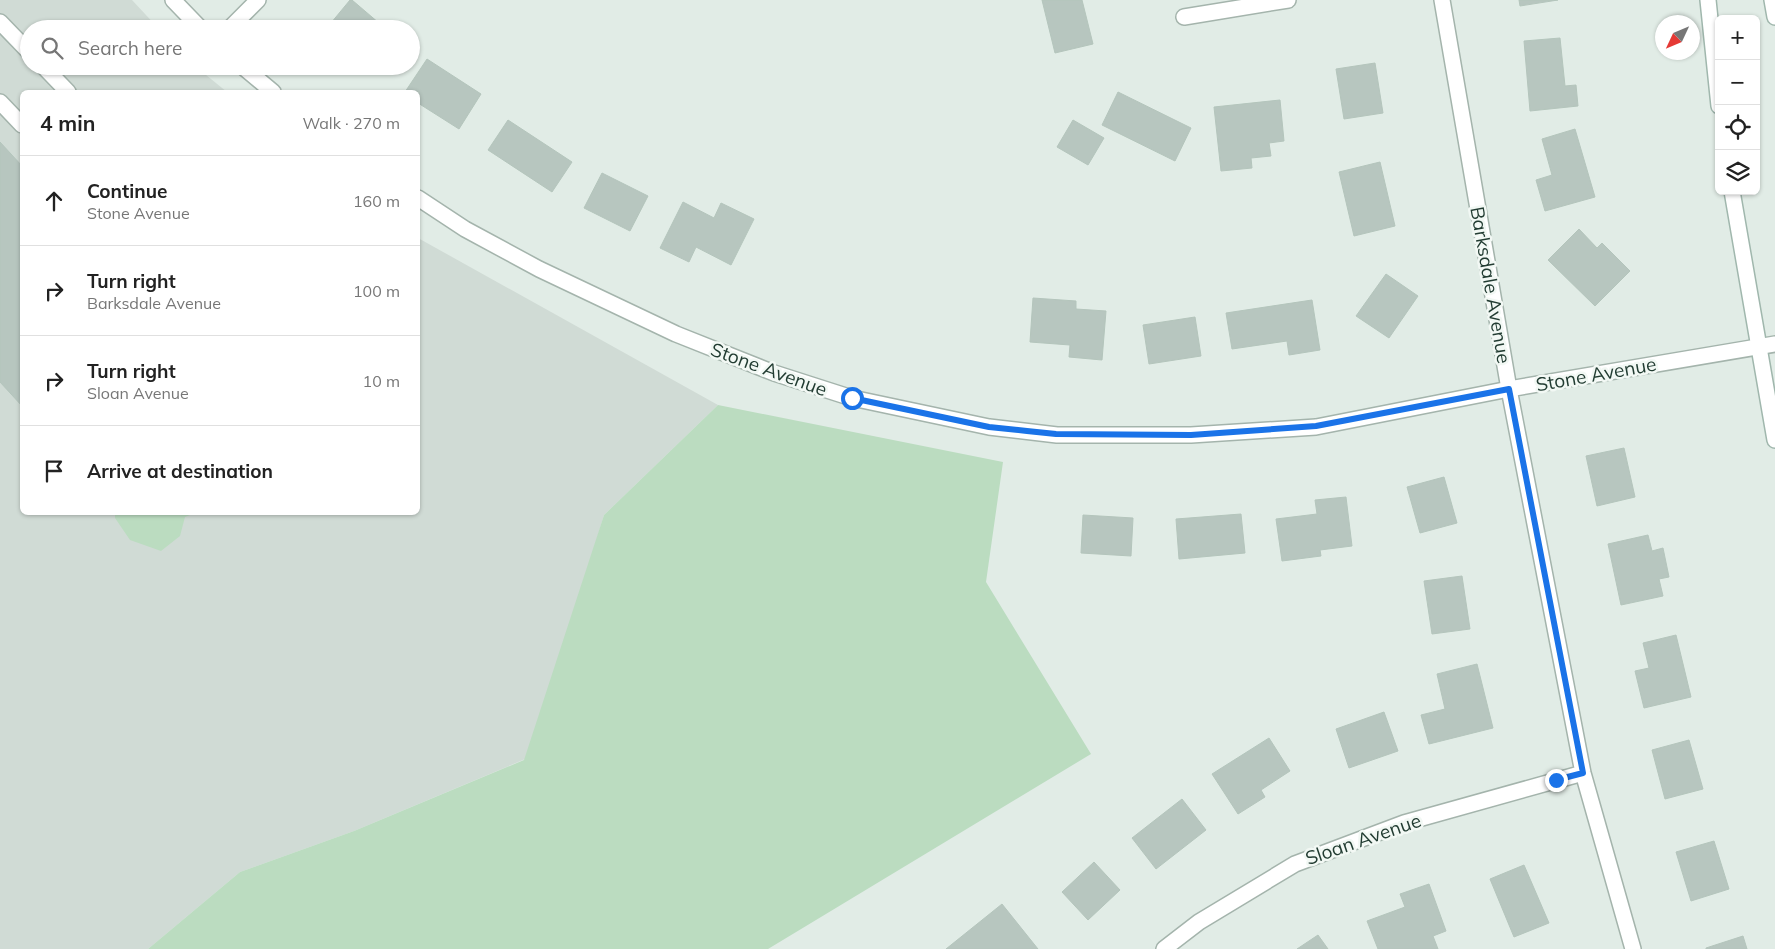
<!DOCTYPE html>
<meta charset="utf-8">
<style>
:root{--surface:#fff;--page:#f2f2f2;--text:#222;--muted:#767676;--line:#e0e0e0}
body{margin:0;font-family:Mulish,sans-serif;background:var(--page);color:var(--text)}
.controls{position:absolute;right:15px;top:15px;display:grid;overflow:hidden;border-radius:8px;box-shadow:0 1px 4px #0004}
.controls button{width:45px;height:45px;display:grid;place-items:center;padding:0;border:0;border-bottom:1px solid var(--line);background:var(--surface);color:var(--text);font:25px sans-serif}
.compass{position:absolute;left:1655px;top:15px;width:45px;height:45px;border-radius:50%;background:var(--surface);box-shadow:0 1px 4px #0004;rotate:226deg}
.stop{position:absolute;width:15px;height:15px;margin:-11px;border:4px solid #1a73e8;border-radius:50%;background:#fff}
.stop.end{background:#1a73e8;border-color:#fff;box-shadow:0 1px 5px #0008}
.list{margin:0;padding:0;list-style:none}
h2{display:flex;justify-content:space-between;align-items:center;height:65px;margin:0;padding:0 20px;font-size:21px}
h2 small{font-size:16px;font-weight:400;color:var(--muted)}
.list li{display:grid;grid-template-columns:32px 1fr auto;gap:15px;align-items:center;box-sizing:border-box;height:90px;padding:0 20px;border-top:1px solid var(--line)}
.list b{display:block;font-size:19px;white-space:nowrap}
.list p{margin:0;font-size:16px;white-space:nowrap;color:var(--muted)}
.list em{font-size:16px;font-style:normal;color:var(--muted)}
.icon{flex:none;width:28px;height:28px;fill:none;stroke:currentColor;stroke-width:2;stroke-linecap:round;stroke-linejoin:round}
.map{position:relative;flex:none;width:1775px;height:949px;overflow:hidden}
.search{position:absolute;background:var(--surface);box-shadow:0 1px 4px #0004;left:20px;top:20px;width:400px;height:55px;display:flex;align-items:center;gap:12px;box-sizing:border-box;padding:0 18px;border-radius:28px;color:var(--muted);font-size:19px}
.panel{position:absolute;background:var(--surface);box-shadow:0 1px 4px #0004;left:20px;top:90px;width:400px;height:425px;border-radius:8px}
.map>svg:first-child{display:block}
</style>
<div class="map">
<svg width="1775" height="949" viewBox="0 0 1775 949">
<rect width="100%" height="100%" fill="#e1ece6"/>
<path fill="#d0dbd5" d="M 0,0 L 132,0 L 159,29 L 29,29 L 29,66 L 195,66 L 227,92 L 22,92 L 22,512 L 418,512 L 418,238 L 718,405 L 604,515 L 530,757 L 354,831 L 240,872 L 148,949 L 0,949 Z"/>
<path fill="#bbdcc0" d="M 718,405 L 1003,462 L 986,582 L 1091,754 L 768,949 L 148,949 L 240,872 L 354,831 L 524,760 L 604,515 Z
M 115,513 L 115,512 L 195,513 L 185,517 L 180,536 L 161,551 L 130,540 L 115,518 Z"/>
<path fill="#b7c6bf" stroke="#b4c5bc" d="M 350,0 L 352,0 L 386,29 L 326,29 Z
M 1042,0 L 1082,0 L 1093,44 L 1055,53 Z
M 1519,0 L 1558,0 L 1520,6 Z
M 1560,38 L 1565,86 L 1576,85 L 1578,106 L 1530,111 L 1524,41 Z
M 427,59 L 481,94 L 459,129 L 418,103 L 418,92 L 405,92 Z
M 1375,63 L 1383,113 L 1344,119 L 1336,69 Z
M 1118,92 L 1191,128 L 1175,161 L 1102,125 Z
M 1280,100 L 1284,141 L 1269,143 L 1271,156 L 1251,158 L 1252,168 L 1221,171 L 1214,107 Z
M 508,120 L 572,162 L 552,192 L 488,150 Z
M 1073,120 L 1104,138 L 1088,165 L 1057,147 Z
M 1575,129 L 1595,197 L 1545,211 L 1536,180 L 1552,175 L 1542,139 Z
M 0,142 L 22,166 L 22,406 L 0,382 Z
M 1380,162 L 1395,226 L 1354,236 L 1339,172 Z
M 602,173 L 648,196 L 630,231 L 584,208 Z
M 683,202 L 714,218 L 721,203 L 754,219 L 731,265 L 696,247 L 689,262 L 660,248 Z
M 1579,229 L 1597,248 L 1602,243 L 1630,271 L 1595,306 L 1548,260 Z
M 1386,274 L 1418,296 L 1389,338 L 1356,316 Z
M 1033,298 L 1076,301 L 1076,309 L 1106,311 L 1102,360 L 1069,357 L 1070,345 L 1030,342 Z
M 1312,300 L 1320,350 L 1289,355 L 1287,341 L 1232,349 L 1226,313 Z
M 1195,317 L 1201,356 L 1149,364 L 1143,325 Z
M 1624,448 L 1635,497 L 1597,506 L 1586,456 Z
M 1444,477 L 1457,523 L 1420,533 L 1407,487 Z
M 1346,497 L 1352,546 L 1320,550 L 1321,556 L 1282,561 L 1276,519 L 1317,514 L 1315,500 Z
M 1241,514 L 1245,553 L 1179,559 L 1176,519 Z
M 1083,515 L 1133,518 L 1131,556 L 1081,553 Z
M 1648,535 L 1652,551 L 1663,548 L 1669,577 L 1659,579 L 1663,596 L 1621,605 L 1608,544 Z
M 1462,576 L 1470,629 L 1432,634 L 1424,581 Z
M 1676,635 L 1691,697 L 1644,708 L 1635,671 L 1649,668 L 1643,643 Z
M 1477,664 L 1493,728 L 1429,744 L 1421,715 L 1445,709 L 1437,674 Z
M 1384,712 L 1398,751 L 1349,768 L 1336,729 Z
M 1269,738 L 1290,771 L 1261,790 L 1265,797 L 1238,814 L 1212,774 Z
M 1689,740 L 1703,789 L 1665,799 L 1652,750 Z
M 1182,799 L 1206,830 L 1156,869 L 1132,838 Z
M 1714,841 L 1729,889 L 1691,901 L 1676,852 Z
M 1094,862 L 1120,890 L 1088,920 L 1062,892 Z
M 1524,865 L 1549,923 L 1514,937 L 1490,879 Z
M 1429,884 L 1446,931 L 1433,936 L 1438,949 L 1378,949 L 1367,921 L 1405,907 L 1400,894 Z
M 1002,904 L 1038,949 L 946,949 Z
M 1318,935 L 1328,949 L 1297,949 Z
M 1743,936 L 1747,949 L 1706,949 L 1706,948 Z"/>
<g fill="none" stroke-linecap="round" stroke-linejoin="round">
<defs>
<path id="service" d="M 0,22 L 29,52
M 43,66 L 68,92
M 0,102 L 22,125"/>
<path id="minor" d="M 173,0 L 201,29
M 1442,0 L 1509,389 L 1583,773 L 1633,949
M 1184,17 L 1288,0
M 229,29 L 258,0
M 242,66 L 273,92
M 418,198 L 465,229 L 539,269 L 676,334 L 774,373 L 852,398 L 989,427 L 1057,435 L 1191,435 L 1316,427 L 1509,389 L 1775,344
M 1164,949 L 1199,922 L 1295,864 L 1404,823 L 1583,773"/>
<path id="secondary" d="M 1708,0 L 1719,106
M 1772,0 L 1775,17
M 1732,191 L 1775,440"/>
</defs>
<use href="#service" stroke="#a4b4ac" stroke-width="18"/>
<use href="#minor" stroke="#a4b4ac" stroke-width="18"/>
<use href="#secondary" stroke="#a0b7ad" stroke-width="18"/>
<use href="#service" stroke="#fff" stroke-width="15"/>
<use href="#minor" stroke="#fff" stroke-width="15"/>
<use href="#secondary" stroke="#fff" stroke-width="15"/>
</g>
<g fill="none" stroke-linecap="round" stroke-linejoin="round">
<path stroke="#1a73e8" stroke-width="6" d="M 852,398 L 989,427 L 1027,431 L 1056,434 L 1191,435 L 1316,426 L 1509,389 L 1583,773 L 1556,780"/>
</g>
<g text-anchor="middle" stroke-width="5" stroke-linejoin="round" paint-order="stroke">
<g font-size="19" fill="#223c32" stroke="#f2f8f4">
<text transform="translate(1491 285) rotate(80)" y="7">Barksdale Avenue</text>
<text transform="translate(769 369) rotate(20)" y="7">Stone Avenue</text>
<text transform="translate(1596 374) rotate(-10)" y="7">Stone Avenue</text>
<text transform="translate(1363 839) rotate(-19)" y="7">Sloan Avenue</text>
</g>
</g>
</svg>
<div class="controls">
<button>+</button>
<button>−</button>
<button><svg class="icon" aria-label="locate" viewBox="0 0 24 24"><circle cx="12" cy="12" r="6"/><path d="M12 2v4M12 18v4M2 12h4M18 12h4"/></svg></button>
<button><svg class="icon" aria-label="layers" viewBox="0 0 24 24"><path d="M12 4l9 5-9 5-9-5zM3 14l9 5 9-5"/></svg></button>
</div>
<svg class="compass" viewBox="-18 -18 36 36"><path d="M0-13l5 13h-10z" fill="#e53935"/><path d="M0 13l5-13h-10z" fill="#767676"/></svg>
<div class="stop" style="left:852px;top:398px"></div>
<div class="stop end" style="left:1556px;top:780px"></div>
<div class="search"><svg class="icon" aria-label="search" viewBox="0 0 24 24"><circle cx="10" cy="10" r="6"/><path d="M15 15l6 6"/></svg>Search here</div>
<section class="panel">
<h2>4 min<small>Walk · 270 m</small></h2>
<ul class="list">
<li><svg class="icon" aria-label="ahead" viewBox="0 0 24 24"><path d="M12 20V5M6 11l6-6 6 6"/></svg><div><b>Continue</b><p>Stone Avenue</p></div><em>160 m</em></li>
<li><svg class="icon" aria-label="right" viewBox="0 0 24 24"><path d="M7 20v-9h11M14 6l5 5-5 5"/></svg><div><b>Turn right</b><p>Barksdale Avenue</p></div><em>100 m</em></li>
<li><svg class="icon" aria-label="right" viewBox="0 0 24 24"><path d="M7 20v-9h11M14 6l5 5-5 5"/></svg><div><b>Turn right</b><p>Sloan Avenue</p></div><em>10 m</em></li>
<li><svg class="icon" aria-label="arrive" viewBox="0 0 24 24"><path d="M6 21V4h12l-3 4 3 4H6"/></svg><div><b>Arrive at destination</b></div></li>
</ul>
</section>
</div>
